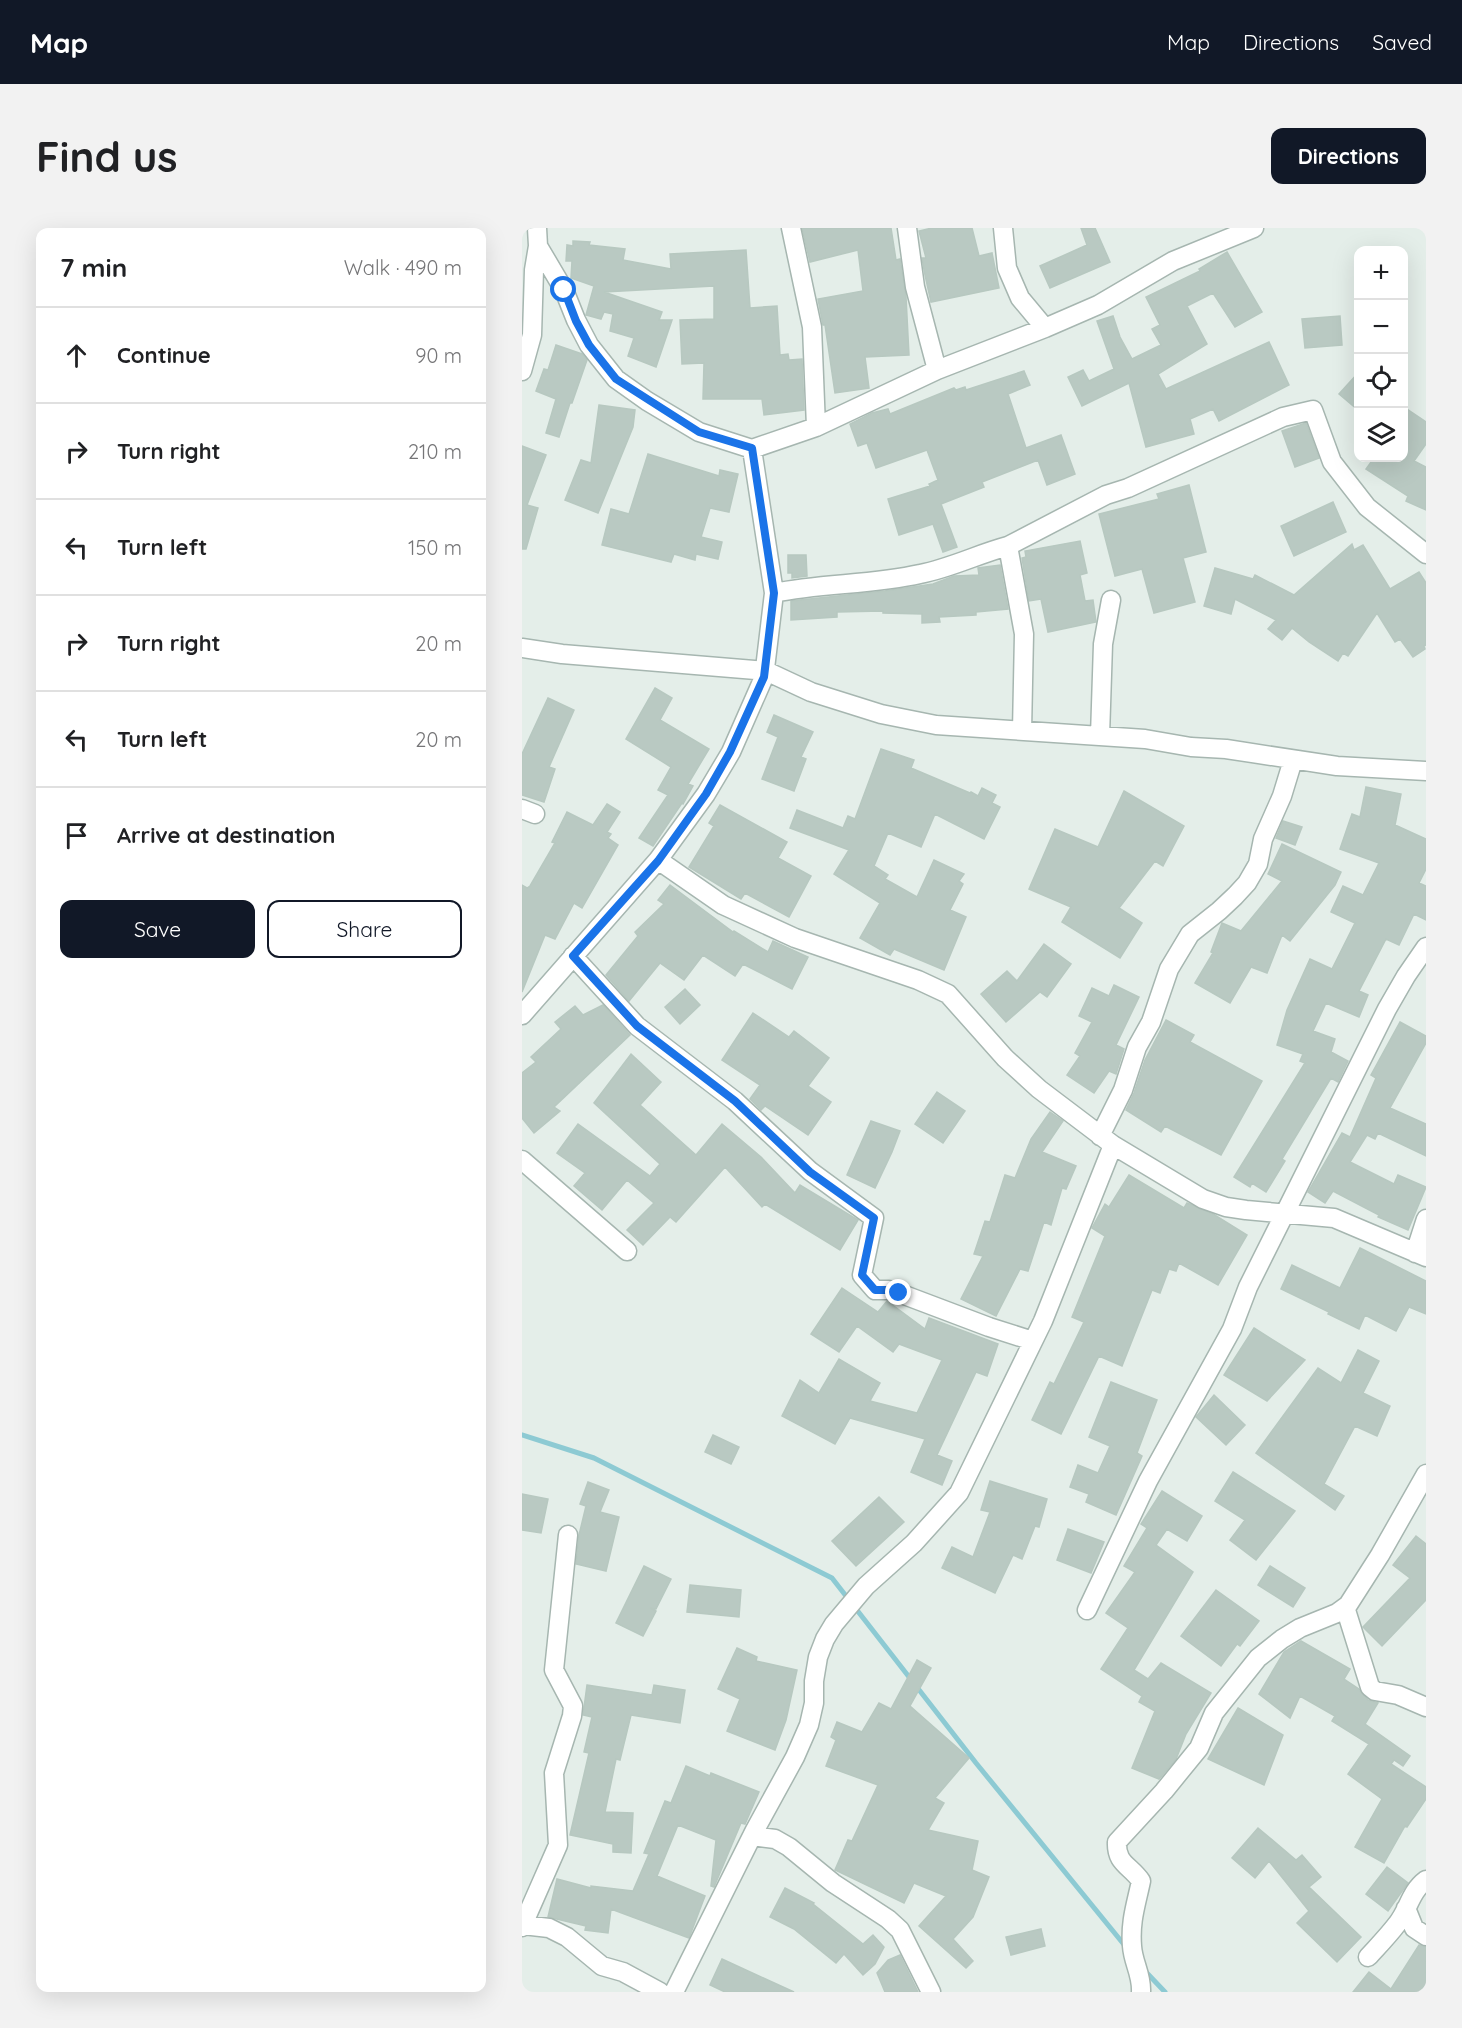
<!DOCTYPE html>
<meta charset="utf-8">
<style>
:root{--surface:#fff;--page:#f2f2f2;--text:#202124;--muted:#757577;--line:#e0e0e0;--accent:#111827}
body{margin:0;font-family:Quicksand,sans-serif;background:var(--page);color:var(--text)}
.controls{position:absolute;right:18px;top:18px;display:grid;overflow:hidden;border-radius:12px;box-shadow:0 6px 24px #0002}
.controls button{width:54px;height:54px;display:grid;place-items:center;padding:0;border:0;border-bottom:2px solid var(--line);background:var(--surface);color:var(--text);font:30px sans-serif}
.stop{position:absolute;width:18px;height:18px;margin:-14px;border:4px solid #1a73e8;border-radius:50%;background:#fff}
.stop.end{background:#1a73e8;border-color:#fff;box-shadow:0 2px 6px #0008}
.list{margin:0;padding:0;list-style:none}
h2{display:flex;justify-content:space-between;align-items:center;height:78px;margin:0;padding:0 24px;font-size:26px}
h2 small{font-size:20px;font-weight:400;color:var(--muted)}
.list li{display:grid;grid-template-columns:39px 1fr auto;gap:18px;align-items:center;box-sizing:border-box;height:96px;padding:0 24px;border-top:2px solid var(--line)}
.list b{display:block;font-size:22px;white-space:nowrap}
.list em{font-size:20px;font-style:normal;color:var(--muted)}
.actions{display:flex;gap:12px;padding:18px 24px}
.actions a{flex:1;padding:14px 0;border:2px solid var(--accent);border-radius:12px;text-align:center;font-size:21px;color:var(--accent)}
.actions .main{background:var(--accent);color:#fff}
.icon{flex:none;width:33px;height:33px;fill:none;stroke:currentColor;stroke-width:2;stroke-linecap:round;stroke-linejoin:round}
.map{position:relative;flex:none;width:904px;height:1764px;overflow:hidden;border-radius:12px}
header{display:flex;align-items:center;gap:36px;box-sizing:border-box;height:84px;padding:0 30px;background:var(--accent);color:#fff}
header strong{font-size:28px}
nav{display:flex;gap:33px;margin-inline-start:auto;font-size:21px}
.intro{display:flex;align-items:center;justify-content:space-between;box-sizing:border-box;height:144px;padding:0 36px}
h1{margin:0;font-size:42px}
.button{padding:15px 27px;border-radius:12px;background:var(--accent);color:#fff;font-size:21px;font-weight:700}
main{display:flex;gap:36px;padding:0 36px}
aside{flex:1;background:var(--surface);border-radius:12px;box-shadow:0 6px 24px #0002}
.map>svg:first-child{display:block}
</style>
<header>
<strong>Map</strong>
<nav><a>Map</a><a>Directions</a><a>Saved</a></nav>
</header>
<div class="intro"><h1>Find us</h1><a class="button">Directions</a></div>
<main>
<aside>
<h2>7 min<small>Walk · 490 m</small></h2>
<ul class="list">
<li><svg class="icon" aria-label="ahead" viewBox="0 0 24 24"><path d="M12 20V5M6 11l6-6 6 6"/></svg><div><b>Continue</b></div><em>90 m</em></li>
<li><svg class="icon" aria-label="right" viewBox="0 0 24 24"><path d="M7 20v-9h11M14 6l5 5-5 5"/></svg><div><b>Turn right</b></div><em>210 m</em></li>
<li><svg class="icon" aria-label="left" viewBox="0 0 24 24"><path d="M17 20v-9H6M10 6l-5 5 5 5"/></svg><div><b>Turn left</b></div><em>150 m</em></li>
<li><svg class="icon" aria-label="right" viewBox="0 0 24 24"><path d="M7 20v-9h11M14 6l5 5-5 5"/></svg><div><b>Turn right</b></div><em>20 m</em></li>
<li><svg class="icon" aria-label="left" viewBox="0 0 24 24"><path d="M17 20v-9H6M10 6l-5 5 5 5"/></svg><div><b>Turn left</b></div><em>20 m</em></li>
<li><svg class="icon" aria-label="arrive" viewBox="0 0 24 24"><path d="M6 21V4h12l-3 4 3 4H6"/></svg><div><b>Arrive at destination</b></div></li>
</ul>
<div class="actions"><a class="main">Save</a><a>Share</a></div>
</aside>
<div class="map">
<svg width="904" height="1764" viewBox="0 0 904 1764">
<rect width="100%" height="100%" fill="#e4eee9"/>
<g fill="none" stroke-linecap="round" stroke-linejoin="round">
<path stroke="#8dcad3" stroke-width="5" d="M 0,1207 L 72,1230 L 310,1350 L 454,1535 L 604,1719
M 623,1743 L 643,1764"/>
</g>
<path fill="#b9c9c2" stroke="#b7c8c0" stroke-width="1.5" d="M 280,0 L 369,0 L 374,32 L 378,31 L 384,69 L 387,127 L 343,129 L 347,160 L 313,165 L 303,97 L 301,97 L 296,71 L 341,63 L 336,22 L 288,34 Z
M 410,0 L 450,0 L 457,28 L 470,25 L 477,60 L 409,74 L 403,47 L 400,30 L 404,30 L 397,3 Z
M 559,0 L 573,0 L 588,34 L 528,60 L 518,38 L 565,17 Z
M 51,13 L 68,14 L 67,17 L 103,21 L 101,32 L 149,41 L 148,26 L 224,22 L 228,80 L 255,78 L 258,127 L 266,126 L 267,132 L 280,131 L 282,182 L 242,187 L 240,171 L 181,171 L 182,135 L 160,136 L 158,92 L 192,91 L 192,58 L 82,64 L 140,84 L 137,92 L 150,92 L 134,139 L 106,128 L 112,110 L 88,103 L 91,86 L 82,84 L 79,91 L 64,87 L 72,58 L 49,50 L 50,33 L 44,33 L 45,17 L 51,18 Z
M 705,24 L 740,84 L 713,99 L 691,65 L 665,78 L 685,116 L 636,146 L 644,161 L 747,114 L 767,157 L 697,193 L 691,181 L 668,191 L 672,206 L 624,219 L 607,155 L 560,178 L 546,149 L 561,142 L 567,153 L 592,141 L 575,93 L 591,88 L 598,109 L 610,131 L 639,117 L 630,101 L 638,97 L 624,69 L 678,43 L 677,41 Z
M 818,88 L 820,117 L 783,120 L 780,91 Z
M 34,117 L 60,126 L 65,132 L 50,175 L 48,175 L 37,209 L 24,205 L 34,171 L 14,163 L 22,141 L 26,142 Z
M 502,143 L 508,157 L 486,166 L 504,220 L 539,207 L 553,246 L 525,257 L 516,232 L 460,254 L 462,259 L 419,276 L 435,319 L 421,324 L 411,296 L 377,307 L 366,271 L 408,258 L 407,256 L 416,252 L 405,222 L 354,240 L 345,215 L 336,218 L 328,196 L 350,185 L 366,181 L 368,186 L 432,160 L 434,162 L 443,159 L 444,162 Z
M 837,144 L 837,183 L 817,166 Z
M 77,177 L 113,182 L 111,199 L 76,285 L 43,272 L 59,232 L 69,235 Z
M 882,179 L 904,194 L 904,216 L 892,233 L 904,239 L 904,282 L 884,273 L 886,268 L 844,241 L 852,230 L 882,230 Z
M 784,195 L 797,230 L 773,239 L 760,203 Z
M 0,218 L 24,227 L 5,277 L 16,280 L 4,321 L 0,321 Z
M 126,226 L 197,248 L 198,242 L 216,246 L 207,284 L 188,280 L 179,309 L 200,314 L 196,331 L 174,326 L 173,332 L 152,326 L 149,334 L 80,317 L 89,281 L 107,286 Z
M 667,257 L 684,324 L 661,330 L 673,374 L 632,385 L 620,341 L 593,348 L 577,286 L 637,271 L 635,266 Z
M 811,274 L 824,304 L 772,328 L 759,298 Z
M 558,313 L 565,345 L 558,347 L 563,373 L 571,372 L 574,394 L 526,404 L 519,371 L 507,373 L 500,330 L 504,329 L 503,323 Z
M 830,316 L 832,322 L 841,317 L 868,361 L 897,344 L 904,355 L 904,417 L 902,418 L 903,421 L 891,429 L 878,411 L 873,414 L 855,385 L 826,428 L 821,425 L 816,433 L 787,414 L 770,400 L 760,412 L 746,401 L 754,392 L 713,371 L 709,386 L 682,378 L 693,340 L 731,351 L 733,347 L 772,367 Z
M 266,327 L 284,327 L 285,348 L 270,350 L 270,345 L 266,345 Z
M 478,337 L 486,381 L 454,384 L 454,387 L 417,389 L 418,394 L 400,395 L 400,386 L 361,385 L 361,383 L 315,384 L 315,389 L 269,392 L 269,373 L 363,363 L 411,356 L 432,348 L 457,347 L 456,340 Z
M 133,460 L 150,470 L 138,492 L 187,521 L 166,556 L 171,558 L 161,576 L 160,575 L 131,618 L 117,610 L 146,567 L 136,562 L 149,539 L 104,511 Z
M 26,470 L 52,482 L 27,539 L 33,541 L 22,574 L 0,567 L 0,526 Z
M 252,487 L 291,504 L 279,529 L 284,531 L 272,563 L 240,551 L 256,509 L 245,504 Z
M 359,521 L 392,532 L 389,540 L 448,565 L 449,564 L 456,568 L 460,560 L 474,567 L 470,575 L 478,579 L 462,611 L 413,586 L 399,619 L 366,605 L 352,638 L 366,647 L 363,651 L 395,669 L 412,632 L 442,646 L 437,653 L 441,656 L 428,682 L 444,689 L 422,742 L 372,721 L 368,727 L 338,710 L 358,675 L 312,646 L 327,622 L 268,600 L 275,582 L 321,600 L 326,588 L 333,591 Z
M 844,559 L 879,566 L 873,597 L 904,611 L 904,641 L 897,655 L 904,658 L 904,692 L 892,686 L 877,717 L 864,711 L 837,763 L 846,767 L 837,789 L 804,775 L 791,803 L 813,811 L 809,824 L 826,833 L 816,854 L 809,850 L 760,931 L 763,933 L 744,964 L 730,955 L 728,959 L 712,949 L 783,835 L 778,833 L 781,826 L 755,817 L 765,782 L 788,731 L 810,741 L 833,695 L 809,684 L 821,658 L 841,667 L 857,635 L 818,621 L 830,586 L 838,589 Z
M 602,563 L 662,598 L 641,638 L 633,633 L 597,680 L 620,695 L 598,730 L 540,694 L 549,679 L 507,661 L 533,601 L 576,619 Z
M 85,576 L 98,584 L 85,604 L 89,606 L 86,610 L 96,617 L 60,680 L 52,675 L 33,711 L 23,707 L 0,764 L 0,657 L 5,660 L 8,658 L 33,615 L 30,614 L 45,584 L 71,597 Z
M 198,577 L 265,614 L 256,630 L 289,648 L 267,689 L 223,665 L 219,671 L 167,639 L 192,598 L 187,595 Z
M 761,593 L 780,599 L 773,617 L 754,610 Z
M 760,616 L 819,644 L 813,657 L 768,713 L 760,707 L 745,745 L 729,739 L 708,775 L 673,755 L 691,725 L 689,724 L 700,695 L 719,703 L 760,653 L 746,646 Z
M 148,657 L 211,704 L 212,703 L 246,724 L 251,713 L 286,729 L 270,761 L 221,736 L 213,748 L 181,727 L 162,752 L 138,735 L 107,773 L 84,747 L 116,708 L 113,704 L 142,676 L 136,672 Z
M 522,716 L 549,736 L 525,769 L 518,764 L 484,794 L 459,766 L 485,743 L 495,753 Z
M 592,757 L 617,769 L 594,817 L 602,821 L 594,846 L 587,843 L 572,865 L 545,847 L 558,828 L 553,825 L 570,794 L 557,788 L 570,760 L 587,768 Z
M 163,761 L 178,777 L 158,796 L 143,779 Z
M 81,777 L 108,807 L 32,879 L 38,883 L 12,905 L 0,890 L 0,845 L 14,834 L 9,829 L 39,801 L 33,794 L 53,778 L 61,787 Z
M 231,785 L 267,809 L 272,803 L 307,830 L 286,858 L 309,874 L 286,907 L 243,878 L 239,882 L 228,871 L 238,857 L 200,832 Z
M 644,792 L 672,807 L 668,814 L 740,853 L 699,927 L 643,898 L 639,904 L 604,882 L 612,865 L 623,832 Z
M 878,794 L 904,808 L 904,815 L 868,880 L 904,896 L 904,928 L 856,905 L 853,911 L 845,907 L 828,934 L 872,956 L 876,947 L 904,959 L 886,1002 L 856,989 L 857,987 L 811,963 L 803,975 L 786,964 L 820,905 L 828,909 L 854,850 L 849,847 Z
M 109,826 L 139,854 L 118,877 L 174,927 L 200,896 L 239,929 L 273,965 L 278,957 L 336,992 L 318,1022 L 243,976 L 240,979 L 203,939 L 154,994 L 148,989 L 121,1017 L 105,1002 L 132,975 L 105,952 L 80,982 L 52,958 L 63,945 L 35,925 L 56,896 L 128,948 L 138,936 L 72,875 Z
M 415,864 L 443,883 L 421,915 L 393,896 Z
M 528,884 L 541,893 L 520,924 L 554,938 L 544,961 L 540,960 L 529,997 L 522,994 L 506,1043 L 498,1041 L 474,1088 L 439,1071 L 461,1028 L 452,1026 L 463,993 L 468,994 L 483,947 L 493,950 L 509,911 Z
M 349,893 L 378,903 L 370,924 L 353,960 L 325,947 Z
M 607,947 L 662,980 L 665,975 L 691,986 L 725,1007 L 696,1057 L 657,1035 L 654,1043 L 647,1041 L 638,1065 L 630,1062 L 600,1138 L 577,1128 L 539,1206 L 510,1192 L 528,1154 L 532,1156 L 562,1094 L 550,1089 L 583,1008 L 570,1000 L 583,976 L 587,979 Z
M 838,1020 L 904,1053 L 904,1086 L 887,1079 L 874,1103 L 843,1087 L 837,1101 L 806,1086 L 807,1084 L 759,1061 L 770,1037 L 818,1060 Z
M 320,1060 L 356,1084 L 365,1073 L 403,1101 L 407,1090 L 476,1116 L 465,1148 L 454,1144 L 415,1227 L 430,1233 L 420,1257 L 389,1244 L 403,1211 L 328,1190 L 313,1216 L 260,1188 L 278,1152 L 297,1165 L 317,1131 L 358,1155 L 348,1173 L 395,1185 L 420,1132 L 377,1116 L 371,1124 L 335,1098 L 317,1124 L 289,1106 Z
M 732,1100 L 783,1132 L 745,1173 L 702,1147 Z
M 836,1122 L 857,1133 L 841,1165 L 868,1178 L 855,1208 L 833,1198 L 802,1256 L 822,1268 L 813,1282 L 734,1225 L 796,1140 L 819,1155 Z
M 589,1154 L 635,1172 L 615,1225 L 620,1228 L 594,1287 L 564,1274 L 567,1266 L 548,1259 L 556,1237 L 576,1245 L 588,1218 L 567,1209 Z
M 692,1167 L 723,1197 L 704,1217 L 674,1189 Z
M 191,1207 L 217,1219 L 209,1236 L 183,1224 Z
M 711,1244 L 773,1283 L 734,1332 L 708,1312 L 723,1292 L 693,1273 Z
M 468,1253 L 525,1271 L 517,1299 L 513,1298 L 500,1331 L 491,1327 L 473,1365 L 420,1340 L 430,1319 L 451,1329 L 468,1284 L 459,1282 Z
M 66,1254 L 87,1262 L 78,1284 L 97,1289 L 84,1343 L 54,1336 L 57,1307 L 64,1278 L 58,1276 Z
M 640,1263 L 680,1288 L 665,1313 L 645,1301 L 634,1317 L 671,1344 L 612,1442 L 626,1451 L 639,1435 L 689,1465 L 664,1506 L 654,1531 L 637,1551 L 610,1540 L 633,1483 L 617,1474 L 620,1468 L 579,1441 L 606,1400 L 584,1385 L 613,1344 L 602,1338 L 625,1300 L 619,1296 Z
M 0,1266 L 26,1271 L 19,1305 L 0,1302 Z
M 357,1269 L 382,1294 L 334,1338 L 310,1313 Z
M 546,1301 L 582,1314 L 569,1345 L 535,1332 Z
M 894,1308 L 904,1316 L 904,1372 L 860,1418 L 841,1399 L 888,1350 L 871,1337 Z
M 122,1338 L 149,1351 L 134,1381 L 128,1380 L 134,1383 L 121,1408 L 94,1395 Z
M 748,1338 L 783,1360 L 771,1379 L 736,1357 Z
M 168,1357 L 219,1362 L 217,1389 L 165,1384 Z
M 694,1362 L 737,1393 L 718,1418 L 715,1416 L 699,1438 L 659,1408 Z
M 779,1413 L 828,1441 L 822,1451 L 837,1461 L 846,1472 L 856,1475 L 843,1496 L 888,1528 L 881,1538 L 872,1532 L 869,1536 L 904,1559 L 904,1571 L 885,1599 L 883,1598 L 862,1635 L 833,1619 L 860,1571 L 826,1546 L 847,1516 L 810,1493 L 813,1488 L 778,1468 L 768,1490 L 737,1466 L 762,1424 Z
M 215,1420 L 235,1429 L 234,1433 L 275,1442 L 264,1492 L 253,1522 L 205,1503 L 218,1471 L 196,1461 Z
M 395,1432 L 409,1440 L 388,1478 L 447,1530 L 413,1570 L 422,1575 L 406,1602 L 456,1613 L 450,1642 L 467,1649 L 451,1689 L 431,1711 L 451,1733 L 444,1740 L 397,1698 L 424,1668 L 392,1655 L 382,1675 L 313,1642 L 326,1612 L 330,1613 L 356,1557 L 304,1538 L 314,1512 L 309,1509 L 315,1494 L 340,1504 L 357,1475 L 369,1481 Z
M 65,1457 L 130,1467 L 132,1457 L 163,1462 L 158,1495 L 109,1487 L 98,1532 L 94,1531 L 83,1584 L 111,1585 L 109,1625 L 91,1624 L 91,1616 L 48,1607 L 67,1525 L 62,1524 L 70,1489 L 61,1487 Z
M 716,1480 L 761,1507 L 742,1557 L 686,1531 Z
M 164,1538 L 188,1548 L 189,1545 L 237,1564 L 223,1596 L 219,1595 L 192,1659 L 189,1658 L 194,1612 L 156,1597 L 135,1648 L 183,1668 L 167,1710 L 89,1681 L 86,1705 L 63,1702 L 64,1698 L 26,1689 L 35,1651 L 69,1660 L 69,1658 L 111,1663 L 127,1626 L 122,1625 L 143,1573 L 149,1575 Z
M 736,1600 L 774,1632 L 780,1627 L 799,1649 L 787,1659 L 839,1709 L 815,1734 L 775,1695 L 787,1683 L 747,1633 L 733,1650 L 710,1630 Z
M 865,1639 L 886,1655 L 866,1683 L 844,1666 Z
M 263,1660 L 292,1675 L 291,1676 L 341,1716 L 351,1707 L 362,1719 L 353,1736 L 341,1747 L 322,1726 L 314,1735 L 272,1701 L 248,1689 Z
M 519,1701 L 523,1718 L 489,1727 L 484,1709 Z
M 897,1717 L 904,1719 L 904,1764 L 831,1764 L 847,1744 L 869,1761 Z
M 378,1727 L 396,1764 L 363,1764 L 355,1745 L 366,1732 Z
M 200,1731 L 272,1764 L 203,1764 L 188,1757 Z"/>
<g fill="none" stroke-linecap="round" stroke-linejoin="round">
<defs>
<path id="minor" d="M 269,0 L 290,99 L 294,199
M 385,0 L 393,59 L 415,142
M 481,0 L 485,40 L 498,70 L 523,100
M 16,18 L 42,62 L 54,92 L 67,117 L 94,151 L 125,173 L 177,204 L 230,221 L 294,199 L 415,142 L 523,100 L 576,77 L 651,33 L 732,0
M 0,143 L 10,107 L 12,42 L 16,18 L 15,0
M 486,318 L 502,406 L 500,503
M 252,365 C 300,355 350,357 398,346 C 429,340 456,326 486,318 L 584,267 L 606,260 L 761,189 L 791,182 L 810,234 L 845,279 L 904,326
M 0,420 L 40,426 L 244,443 L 289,464 L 359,486 L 414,497 L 623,511 L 669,519 L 704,521 L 815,538 L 904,543
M 578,508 L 581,416 L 589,372
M 0,581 L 13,586
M 136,632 L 201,677 L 273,710 L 396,752 L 426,766 L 483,830 L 517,861 L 591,917 L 681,971 L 704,979 L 724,982 L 812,990 L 904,1029
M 51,728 L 115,798 L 213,873 L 288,943 L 352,990 L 340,1047 L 353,1062 L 367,1062 L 377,1065 L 467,1099 L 511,1113
M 0,787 L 136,632 L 184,566 L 209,524 L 242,449 L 252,365 L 230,221
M 578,908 L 601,862 L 615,819 L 629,794 L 647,741 L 668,706 L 697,683 L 713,668 L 725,655 L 736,636 L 741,611 L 760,568 L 771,532
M 0,932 L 105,1023
M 893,1025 L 904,991
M 823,1379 L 848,1459 L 853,1463 L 876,1467 L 904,1479
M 565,1382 L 626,1253 L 710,1101 L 726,1059 L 865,781 L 884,748 L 904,719
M 230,1608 L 253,1611 L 267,1619 L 311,1655 L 366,1691 L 378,1702 L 409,1764
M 884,1680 L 892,1700 L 904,1708
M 1,1697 L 27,1700 L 45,1709 L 80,1738 L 101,1744 L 138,1764
M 0,1699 L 36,1617 L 32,1545 L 50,1488 L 51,1478 L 32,1442 L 46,1307
M 846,1729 C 856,1718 866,1708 875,1696 C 887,1681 888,1664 904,1652
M 152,1764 L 233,1602 L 273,1529 L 287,1497 L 292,1475 L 292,1453 L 296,1429 L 303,1411 L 312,1396 L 344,1358 L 392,1315 L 437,1265 L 521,1093 L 591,917
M 619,1764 C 620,1746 611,1735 610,1718 C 608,1693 614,1677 619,1653 C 608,1637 594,1636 595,1614 L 642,1563 L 677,1520 L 692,1485 L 736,1430 L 760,1411 L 778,1400 L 815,1385 L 826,1377 L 858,1327 L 904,1246"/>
</defs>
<use href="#minor" stroke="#a6b6b0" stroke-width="21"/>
<use href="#minor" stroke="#fff" stroke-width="18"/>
</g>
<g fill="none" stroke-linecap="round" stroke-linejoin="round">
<path stroke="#1a73e8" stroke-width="8" d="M 42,62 L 54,93 L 67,117 L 94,151 L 177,204 L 230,220 L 252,365 L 242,449 L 208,524 L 184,566 L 136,633 L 51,728 L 115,798 L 213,873 L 288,944 L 352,990 L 340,1047 L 353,1062 L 366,1062 L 377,1065"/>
</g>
</svg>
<div class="controls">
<button>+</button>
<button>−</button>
<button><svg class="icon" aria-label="locate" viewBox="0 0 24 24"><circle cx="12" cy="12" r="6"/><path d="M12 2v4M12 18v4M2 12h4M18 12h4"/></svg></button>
<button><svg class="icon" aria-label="layers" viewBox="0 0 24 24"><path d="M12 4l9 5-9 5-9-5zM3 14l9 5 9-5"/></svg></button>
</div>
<div class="stop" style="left:42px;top:62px"></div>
<div class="stop end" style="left:377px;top:1065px"></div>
</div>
</main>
